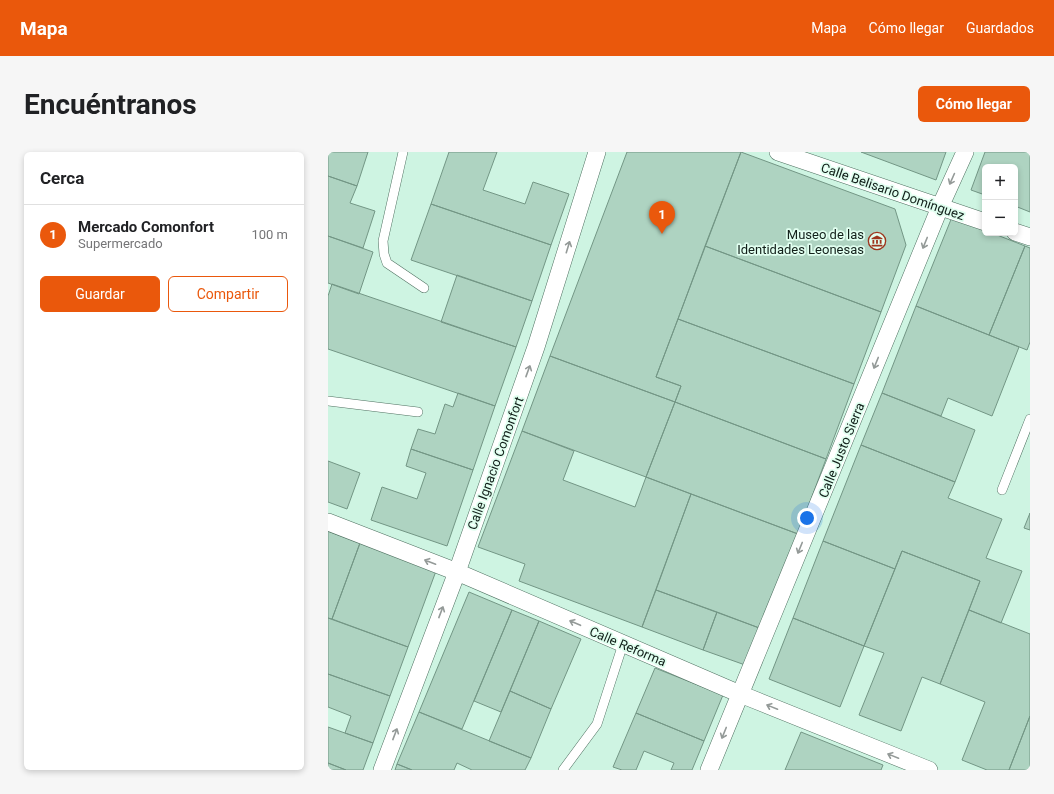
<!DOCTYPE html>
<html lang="es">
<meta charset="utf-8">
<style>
:root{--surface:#fff;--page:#f6f6f6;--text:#202124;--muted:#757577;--line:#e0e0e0;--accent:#ea580c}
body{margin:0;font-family:Roboto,sans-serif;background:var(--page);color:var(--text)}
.controls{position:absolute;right:12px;top:12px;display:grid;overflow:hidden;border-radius:6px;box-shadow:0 2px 6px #0003}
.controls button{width:36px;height:36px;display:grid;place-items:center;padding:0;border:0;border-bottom:1px solid var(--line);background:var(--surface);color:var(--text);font:20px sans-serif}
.you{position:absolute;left:479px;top:366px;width:14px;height:14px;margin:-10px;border:3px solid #fff;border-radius:50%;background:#1a73e8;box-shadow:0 0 0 6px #1a73e833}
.badge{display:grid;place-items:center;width:26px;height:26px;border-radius:50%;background:var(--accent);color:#fff;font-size:13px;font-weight:700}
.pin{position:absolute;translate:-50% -33px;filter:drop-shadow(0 1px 2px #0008)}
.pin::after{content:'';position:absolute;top:21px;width:14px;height:12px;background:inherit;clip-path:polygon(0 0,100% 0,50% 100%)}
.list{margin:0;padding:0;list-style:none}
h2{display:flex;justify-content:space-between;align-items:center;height:52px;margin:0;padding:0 16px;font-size:17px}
h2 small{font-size:13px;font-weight:400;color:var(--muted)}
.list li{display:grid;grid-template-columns:26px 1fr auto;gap:12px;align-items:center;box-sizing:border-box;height:60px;padding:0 16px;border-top:1px solid var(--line)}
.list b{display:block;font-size:15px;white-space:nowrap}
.list p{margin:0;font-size:13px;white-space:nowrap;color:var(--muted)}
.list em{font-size:13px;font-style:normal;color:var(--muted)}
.actions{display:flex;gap:8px;padding:12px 16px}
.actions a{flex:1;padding:9px 0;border:1px solid var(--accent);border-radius:6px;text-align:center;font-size:14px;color:var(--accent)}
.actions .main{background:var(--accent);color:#fff}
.map{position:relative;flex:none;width:702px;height:618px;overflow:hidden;border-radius:6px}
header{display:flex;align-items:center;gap:24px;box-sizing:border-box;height:56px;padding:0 20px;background:var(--accent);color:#fff}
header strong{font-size:19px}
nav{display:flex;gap:22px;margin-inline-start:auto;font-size:14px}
.intro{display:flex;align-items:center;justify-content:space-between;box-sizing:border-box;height:96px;padding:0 24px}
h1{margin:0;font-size:28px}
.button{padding:10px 18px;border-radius:6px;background:var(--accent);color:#fff;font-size:14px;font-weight:700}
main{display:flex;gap:24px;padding:0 24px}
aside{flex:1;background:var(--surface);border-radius:6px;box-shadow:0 2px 6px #0003}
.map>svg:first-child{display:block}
</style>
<header>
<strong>Mapa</strong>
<nav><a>Mapa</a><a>Cómo llegar</a><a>Guardados</a></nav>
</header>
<div class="intro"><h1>Encuéntranos</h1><a class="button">Cómo llegar</a></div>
<main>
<aside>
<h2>Cerca<small></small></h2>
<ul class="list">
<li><span class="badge">1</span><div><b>Mercado Comonfort</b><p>Supermercado</p></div><em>100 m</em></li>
</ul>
<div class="actions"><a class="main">Guardar</a><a>Compartir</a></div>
</aside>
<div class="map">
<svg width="702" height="618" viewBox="0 0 702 618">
<rect width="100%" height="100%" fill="#cef4e2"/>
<path fill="#aed3c1" stroke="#739685" d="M 0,0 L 40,0 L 29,34 L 0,24 Z
M 121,0 L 169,0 L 155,38 L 197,52 L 205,30 L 241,42 L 223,93 L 103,52 Z
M 299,0 L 413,0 L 328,225 L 353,234 L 347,250 L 222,204 Z
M 413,0 L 567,57 L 578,93 L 553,160 L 377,94 Z
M 533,0 L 618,0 L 608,28 Z
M 657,0 L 702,0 L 702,60 L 687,54 L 687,15 L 657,15 L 657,43 L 643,38 Z
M 0,24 L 29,34 L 22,51 L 47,59 L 35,96 L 0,84 Z
M 103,52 L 223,93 L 204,149 L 83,108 Z
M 624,65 L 657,78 L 657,81 L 664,81 L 697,94 L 661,183 L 588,154 Z
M 0,84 L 45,100 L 31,142 L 0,131 Z
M 377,94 L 553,160 L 526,232 L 350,167 Z
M 697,94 L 702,96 L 702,190 L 699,198 L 661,183 Z
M 129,123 L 204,149 L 188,195 L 113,170 Z
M 4,132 L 188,195 L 167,254 L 0,197 L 0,144 Z
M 588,154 L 691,195 L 664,264 L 620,246 L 613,264 L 554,241 Z
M 350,167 L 526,232 L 498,307 L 347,250 L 353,234 L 328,225 Z
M 222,204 L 347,250 L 318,325 L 194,279 Z
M 130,241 L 167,254 L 145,318 L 83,297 L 90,277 L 107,282 L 117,252 L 125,255 Z
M 554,241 L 647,278 L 627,330 L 533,293 Z
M 347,250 L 498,307 L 470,382 L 318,325 Z
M 194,279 L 246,299 L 235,328 L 307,355 L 318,325 L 363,342 L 314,475 L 191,429 L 197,412 L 150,395 Z
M 533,293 L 627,330 L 620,346 L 674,367 L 658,406 L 694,419 L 673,471 L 641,458 L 652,429 L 574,399 L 567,417 L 495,389 Z
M 83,297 L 145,318 L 119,394 L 43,368 L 54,335 L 89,347 L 98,321 L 78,314 Z
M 0,309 L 32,321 L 19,357 L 0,350 Z
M 363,342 L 470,382 L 434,477 L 328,438 Z
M 702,361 L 702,378 L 696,376 Z
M 0,379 L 32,391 L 4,467 L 0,466 Z
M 495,389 L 567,417 L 536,494 L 465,466 Z
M 32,391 L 108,419 L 80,495 L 4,467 Z
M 574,399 L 652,429 L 612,532 L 594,525 L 573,579 L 531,563 L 556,501 L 536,494 Z
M 328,438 L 389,460 L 375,498 L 314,475 Z
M 141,440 L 184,458 L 134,577 L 91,560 Z
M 184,458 L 211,469 L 173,560 L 146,549 Z
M 641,458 L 702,482 L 702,564 L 681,618 L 659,618 L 634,608 L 657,550 L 612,532 Z
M 389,460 L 434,477 L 420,514 L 375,498 Z
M 0,466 L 80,495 L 62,544 L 0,522 Z
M 465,466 L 536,494 L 512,555 L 441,527 Z
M 211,469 L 253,487 L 223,557 L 182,539 Z
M 327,516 L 395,543 L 376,589 L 308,561 Z
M 0,522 L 62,544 L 45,591 L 17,581 L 23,564 L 0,555 Z
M 182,539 L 223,557 L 203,606 L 161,589 Z
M 91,560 L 203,606 L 197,618 L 144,618 L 129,611 L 126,618 L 84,618 L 69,612 Z
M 308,561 L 376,589 L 364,618 L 343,618 L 346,611 L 316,599 L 308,618 L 294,618 L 285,615 Z
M 702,564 L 702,618 L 681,618 Z
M 0,575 L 45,591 L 35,618 L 18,618 L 0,611 Z
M 473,580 L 555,613 L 553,618 L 457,618 Z
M 0,611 L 18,618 L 0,618 Z
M 69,612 L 84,618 L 67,618 Z"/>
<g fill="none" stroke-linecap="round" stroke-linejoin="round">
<defs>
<path id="service" d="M 75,0 L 55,89 L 56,102 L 59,111 L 96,136
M 0,249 L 90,260
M 674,338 L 702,267
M 235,618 L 269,572 L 295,492"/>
<path id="minor" d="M 450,0 L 657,70
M 687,80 L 702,85
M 0,370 L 129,420 L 412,542 L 601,618
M 54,618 L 129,420 L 208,195 L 269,0
M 381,618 L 612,55 L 637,0"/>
</defs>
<use href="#service" stroke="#507262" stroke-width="10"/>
<use href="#minor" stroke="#507262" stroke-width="18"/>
<use href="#service" stroke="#fff" stroke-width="9"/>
<use href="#minor" stroke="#fff" stroke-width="17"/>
</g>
<defs><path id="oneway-shaft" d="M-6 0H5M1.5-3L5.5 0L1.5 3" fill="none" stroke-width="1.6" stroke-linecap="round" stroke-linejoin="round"/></defs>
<g stroke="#949a98">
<use href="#oneway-shaft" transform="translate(624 27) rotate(114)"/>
<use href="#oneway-shaft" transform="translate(597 91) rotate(112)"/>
<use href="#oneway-shaft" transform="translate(240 95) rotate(-73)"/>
<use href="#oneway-shaft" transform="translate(548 211) rotate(112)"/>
<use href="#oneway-shaft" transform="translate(200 219) rotate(-70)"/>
<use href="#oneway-shaft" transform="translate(472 396) rotate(112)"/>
<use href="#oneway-shaft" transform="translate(102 410) rotate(-159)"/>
<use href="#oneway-shaft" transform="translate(113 460) rotate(-69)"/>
<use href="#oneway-shaft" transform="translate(247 471) rotate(-157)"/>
<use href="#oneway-shaft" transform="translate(444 555) rotate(-158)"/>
<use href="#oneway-shaft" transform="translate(396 581) rotate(112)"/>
<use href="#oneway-shaft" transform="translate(67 582) rotate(-69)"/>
<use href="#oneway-shaft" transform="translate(565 604) rotate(-158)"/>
</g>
<defs>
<symbol id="museum-ring" viewBox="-11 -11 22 22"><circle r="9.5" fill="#e1fff0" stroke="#9e351d" stroke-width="1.5"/><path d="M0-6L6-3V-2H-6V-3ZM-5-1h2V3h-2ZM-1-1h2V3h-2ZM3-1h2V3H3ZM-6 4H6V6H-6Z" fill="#9e351d"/></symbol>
</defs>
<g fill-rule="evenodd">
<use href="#museum-ring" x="539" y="79" width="20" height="20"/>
</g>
<g text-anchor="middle" stroke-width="3.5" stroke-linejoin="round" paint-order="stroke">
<g font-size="13" fill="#111f19" stroke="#e1fff0">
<text transform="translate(565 39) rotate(19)" y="5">Calle Belisario Domínguez</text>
<text transform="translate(513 298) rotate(-68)" y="5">Calle Justo Sierra</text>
<text transform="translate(167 311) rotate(-70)" y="5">Calle Ignacio Comonfort</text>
<text transform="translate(300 494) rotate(23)" y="5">Calle Reforma</text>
</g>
<g font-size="13" fill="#111f19" stroke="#e1fff0" text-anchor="end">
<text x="536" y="87">Museo de las<tspan x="536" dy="15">Identidades Leonesas</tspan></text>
</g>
</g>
</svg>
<div class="controls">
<button>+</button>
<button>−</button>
</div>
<div class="you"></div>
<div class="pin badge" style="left:334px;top:82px">1</div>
</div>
</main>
